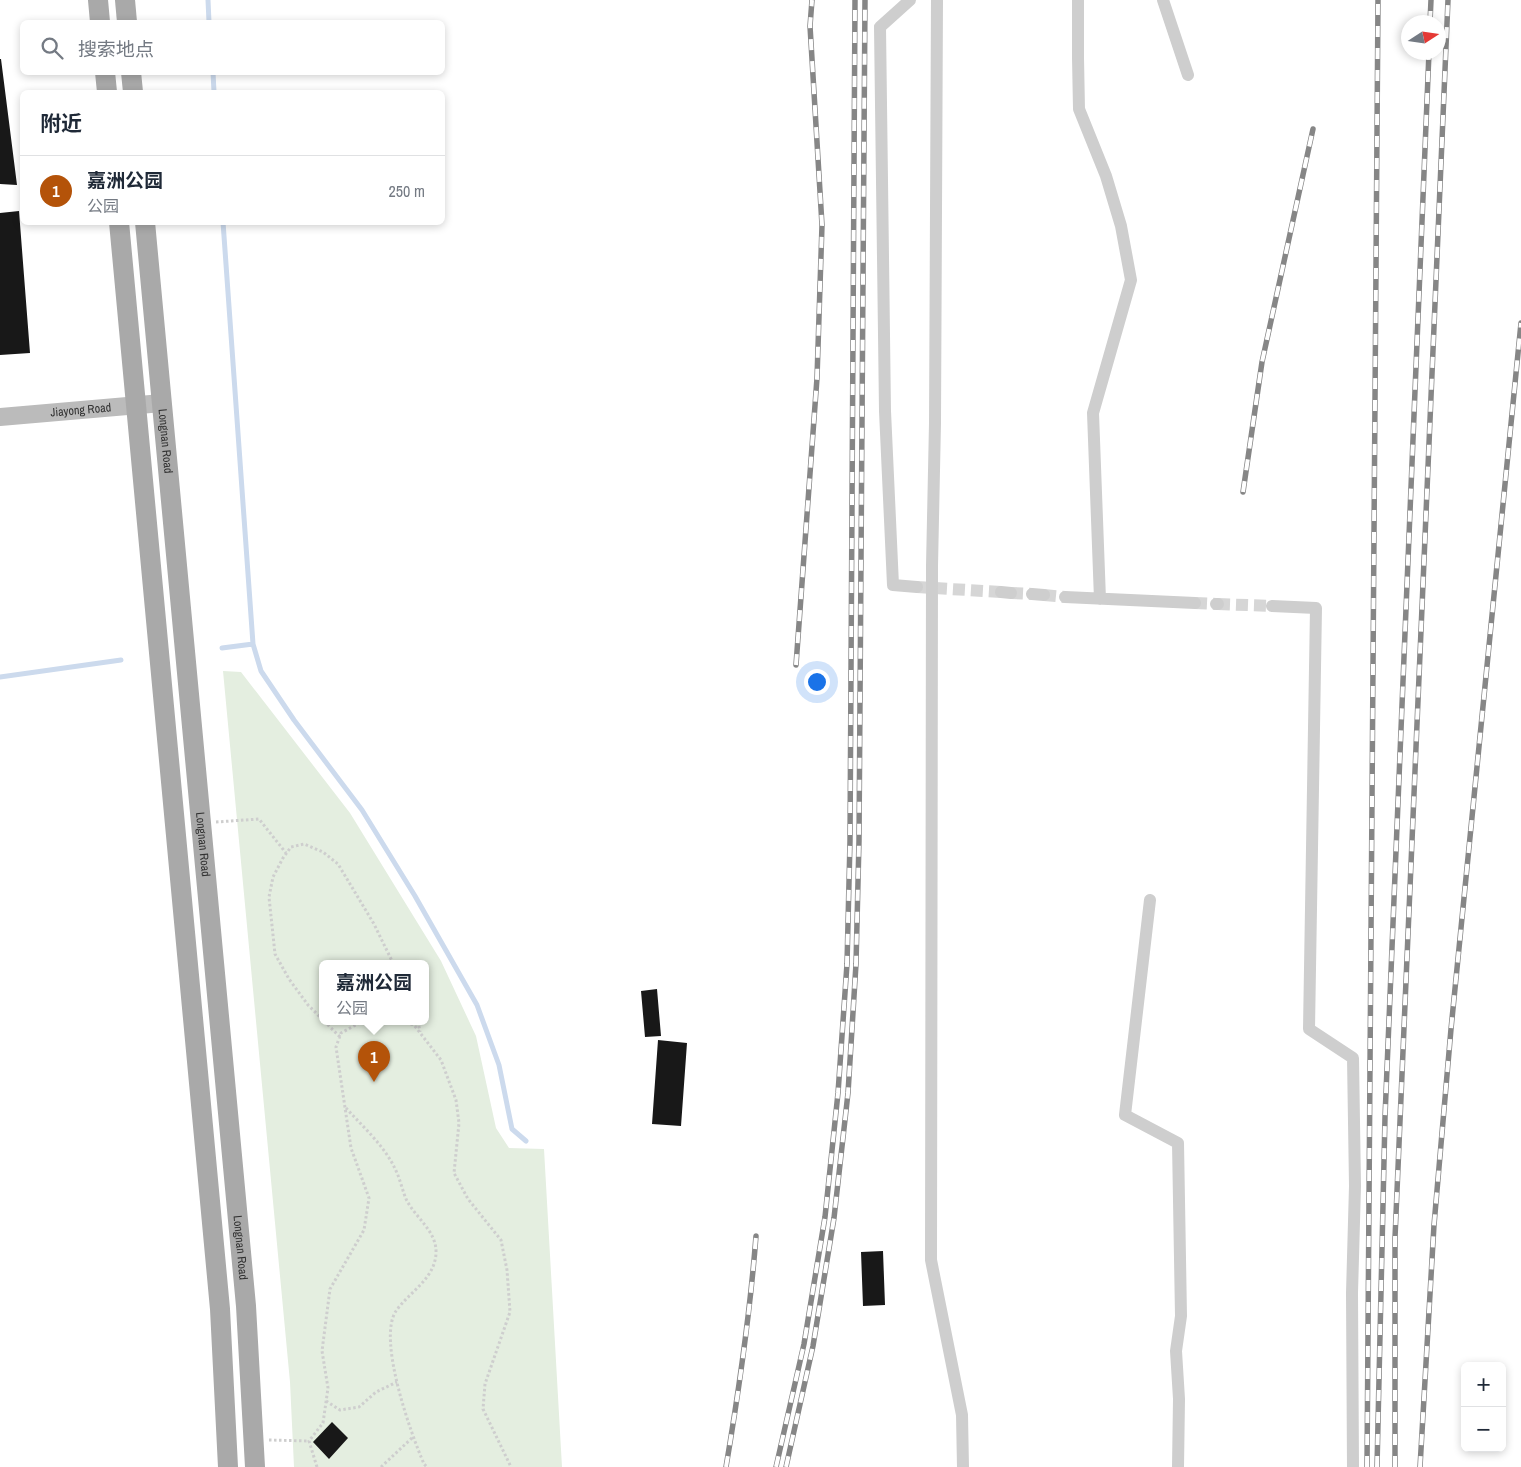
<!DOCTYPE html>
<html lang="zh">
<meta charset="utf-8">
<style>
:root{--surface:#fff;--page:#f6f6f7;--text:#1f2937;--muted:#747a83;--line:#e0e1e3;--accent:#b45309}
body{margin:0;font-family:"Archivo Narrow","Noto Sans SC",sans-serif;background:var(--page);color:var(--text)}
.controls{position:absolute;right:15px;bottom:15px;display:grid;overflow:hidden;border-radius:8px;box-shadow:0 2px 8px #0003}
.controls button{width:45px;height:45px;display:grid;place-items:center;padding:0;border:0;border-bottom:1px solid var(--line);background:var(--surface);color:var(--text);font:25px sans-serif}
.compass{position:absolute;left:1401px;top:15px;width:45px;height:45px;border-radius:50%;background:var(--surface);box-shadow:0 2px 8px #0003;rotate:78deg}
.you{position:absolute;left:816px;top:681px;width:18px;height:18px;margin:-12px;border:4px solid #fff;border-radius:50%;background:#1a73e8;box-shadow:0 0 0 8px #1a73e833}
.badge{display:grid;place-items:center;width:32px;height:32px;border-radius:50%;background:var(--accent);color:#fff;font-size:16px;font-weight:700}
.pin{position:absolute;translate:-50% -41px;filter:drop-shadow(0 1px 2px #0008)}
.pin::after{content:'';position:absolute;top:26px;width:18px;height:15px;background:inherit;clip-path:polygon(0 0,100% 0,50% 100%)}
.popup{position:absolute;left:319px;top:960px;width:110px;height:65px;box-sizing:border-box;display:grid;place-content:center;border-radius:8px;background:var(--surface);filter:drop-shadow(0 1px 4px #0005);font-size:16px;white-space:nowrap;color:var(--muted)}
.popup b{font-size:19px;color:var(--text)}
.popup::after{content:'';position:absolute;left:50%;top:100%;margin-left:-10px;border:10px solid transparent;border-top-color:var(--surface)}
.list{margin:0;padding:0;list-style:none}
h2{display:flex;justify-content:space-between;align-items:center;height:65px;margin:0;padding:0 20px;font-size:21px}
h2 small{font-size:16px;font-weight:400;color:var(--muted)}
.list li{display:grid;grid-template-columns:32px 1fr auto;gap:15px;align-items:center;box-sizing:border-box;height:70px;padding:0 20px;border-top:1px solid var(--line)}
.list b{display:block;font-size:19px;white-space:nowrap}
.list p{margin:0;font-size:16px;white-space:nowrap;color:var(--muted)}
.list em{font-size:16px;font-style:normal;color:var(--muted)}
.icon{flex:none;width:28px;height:28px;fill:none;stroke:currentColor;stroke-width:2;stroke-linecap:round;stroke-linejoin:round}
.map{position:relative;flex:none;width:1521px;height:1467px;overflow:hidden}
.search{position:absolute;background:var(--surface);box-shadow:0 2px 8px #0003;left:20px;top:20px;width:425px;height:55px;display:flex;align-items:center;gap:12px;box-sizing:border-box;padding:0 18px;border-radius:8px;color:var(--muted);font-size:19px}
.panel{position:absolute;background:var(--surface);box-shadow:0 2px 8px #0003;left:20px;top:90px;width:425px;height:135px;border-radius:8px}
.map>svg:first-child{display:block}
</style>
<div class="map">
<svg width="1521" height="1467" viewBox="0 0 1521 1467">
<rect width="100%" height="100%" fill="#fff"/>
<path fill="#e4eee0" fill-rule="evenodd" d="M 223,671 L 241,672 L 350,813 L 441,961 L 476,1036 L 496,1128 L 509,1148 L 544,1149 L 562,1467 L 294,1467 L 290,1382 ZM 323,963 L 425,963 L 425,1021 L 323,1021 Z"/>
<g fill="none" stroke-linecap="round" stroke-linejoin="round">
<path stroke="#ccdaed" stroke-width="5" d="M 208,0 L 209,22
M 213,72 L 214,92
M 253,644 L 261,671 L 294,720 L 362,810 L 415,896 L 477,1005 L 499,1065 L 512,1129 L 526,1141
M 222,648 L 253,644 L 223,222
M 0,677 L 121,660"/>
</g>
<path fill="#181818" d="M 0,59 L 1,59 L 17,185 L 0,184 Z
M 19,211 L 30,353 L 0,355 L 0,213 Z
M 657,989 L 661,1036 L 645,1037 L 641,991 Z
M 658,1040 L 687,1043 L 681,1126 L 652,1124 Z
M 883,1251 L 885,1305 L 863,1306 L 861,1252 Z
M 332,1422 L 348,1438 L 329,1459 L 313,1442 Z"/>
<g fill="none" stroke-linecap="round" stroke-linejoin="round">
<path stroke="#d6d6d6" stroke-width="12" stroke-dasharray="12 6" stroke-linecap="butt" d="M 917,587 L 1001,592
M 1011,593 L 1032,594
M 1044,595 L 1065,597
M 1195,603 L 1216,604
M 1218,604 L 1272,606"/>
<path stroke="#cecece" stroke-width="3" stroke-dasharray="2.5 2.5" stroke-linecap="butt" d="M 216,822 L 259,819 L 286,853
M 323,1020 L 308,1005 L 289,979 L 275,954 L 269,897 L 273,877 L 283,858 L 291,847 L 304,844 L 323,852 L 338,864 L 374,924 L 393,963
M 324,1021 L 340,1037
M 401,1021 L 414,1025 L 441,1060 L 456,1100 L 459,1123 L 454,1173 L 468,1199 L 501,1240 L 507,1270 L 510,1312 L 485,1384 L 483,1409 L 511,1467
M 418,1021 L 420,1032
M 346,1108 C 364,1128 386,1147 397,1173 C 401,1182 403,1193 407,1201 C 417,1219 437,1232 436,1253 C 435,1279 409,1292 396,1311 C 377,1339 411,1434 424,1464 L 427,1467
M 326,1401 L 340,1410 L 359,1407 L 376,1392 L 397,1382
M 269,1440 L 309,1441
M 317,1467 L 309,1441 L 323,1423 L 328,1388 L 322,1351 L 330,1289 L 364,1230 L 369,1198 L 351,1148 L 336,1047 L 341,1033 L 363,1021
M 381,1467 L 413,1437"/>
<path stroke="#cecece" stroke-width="12" d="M 910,0 L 880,27 L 885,411 L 893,585 L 917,587
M 937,0 L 935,423 L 932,566 L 931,1260 L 962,1415 L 963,1467
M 1078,0 L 1078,58 L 1079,109 L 1106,176 L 1121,226 L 1131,280 L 1093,413 L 1100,599
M 1163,0 L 1188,75
M 1001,592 L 1011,593
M 1032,594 L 1044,595
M 1065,597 L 1195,603
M 1216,604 L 1218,604
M 1272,606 L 1316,608 L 1309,1029 L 1353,1058 L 1355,1186 L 1352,1293 L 1353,1467
M 1150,900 L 1125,1115 L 1178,1143 L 1181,1316 L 1176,1351 L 1179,1399 L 1178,1467"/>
<path stroke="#bbb" stroke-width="18" id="s1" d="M 0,417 L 162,403"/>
<g stroke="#a9a9a9" stroke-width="20">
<path d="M 98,0 L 100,22"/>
<path d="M 125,0 L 127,22"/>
<path d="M 105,72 L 107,92"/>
<path d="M 131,72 L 133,92"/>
<path d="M 119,222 L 220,1309 L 228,1467"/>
<path id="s2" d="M 145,222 L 246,1306 L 255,1467"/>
</g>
<defs>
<path id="rail" d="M 1430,22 L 1431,0
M 1243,492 L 1262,362 L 1313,129
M 796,665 L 817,378 L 822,225 L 810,26 L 812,0
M 726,1467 C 739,1390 750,1314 756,1236
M 776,1467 L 804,1344 L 825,1217 L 838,1093 L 847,964 L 850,841 L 855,0
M 786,1467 L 813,1346 L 834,1218 L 848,1093 L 856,964 L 859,841 L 865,0
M 1367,1467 L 1378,0
M 1377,1467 L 1385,1117 L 1429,52
M 1395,1467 L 1395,1238 L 1448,0
M 1420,1467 L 1434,1225 L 1451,1029 L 1521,323"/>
</defs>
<use href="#rail" stroke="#868686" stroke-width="5.5"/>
<use href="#rail" stroke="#fff" stroke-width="4" stroke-dasharray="11" stroke-linecap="butt"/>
</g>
<g text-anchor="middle" stroke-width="5" stroke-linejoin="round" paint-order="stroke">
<g font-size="12" fill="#313131" stroke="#fff">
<text dy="4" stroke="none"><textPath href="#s1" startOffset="81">Jiayong Road</textPath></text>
<text dy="4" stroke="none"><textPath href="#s2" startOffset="220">Longnan Road</textPath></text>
<text dy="4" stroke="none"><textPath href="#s2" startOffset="625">Longnan Road</textPath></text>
<text dy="4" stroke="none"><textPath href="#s2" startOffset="1030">Longnan Road</textPath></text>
</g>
</g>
</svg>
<div class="controls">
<button>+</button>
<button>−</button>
</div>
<svg class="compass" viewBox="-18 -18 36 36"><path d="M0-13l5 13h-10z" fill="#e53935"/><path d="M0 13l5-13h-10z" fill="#747a83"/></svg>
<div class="you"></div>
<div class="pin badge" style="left:374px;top:1082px">1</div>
<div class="popup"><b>嘉洲公园</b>公园</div>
<div class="search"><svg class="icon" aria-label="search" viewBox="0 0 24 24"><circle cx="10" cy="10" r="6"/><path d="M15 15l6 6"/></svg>搜索地点</div>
<section class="panel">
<h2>附近<small></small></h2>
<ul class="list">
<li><span class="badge">1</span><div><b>嘉洲公园</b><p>公园</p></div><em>250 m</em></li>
</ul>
</section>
</div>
